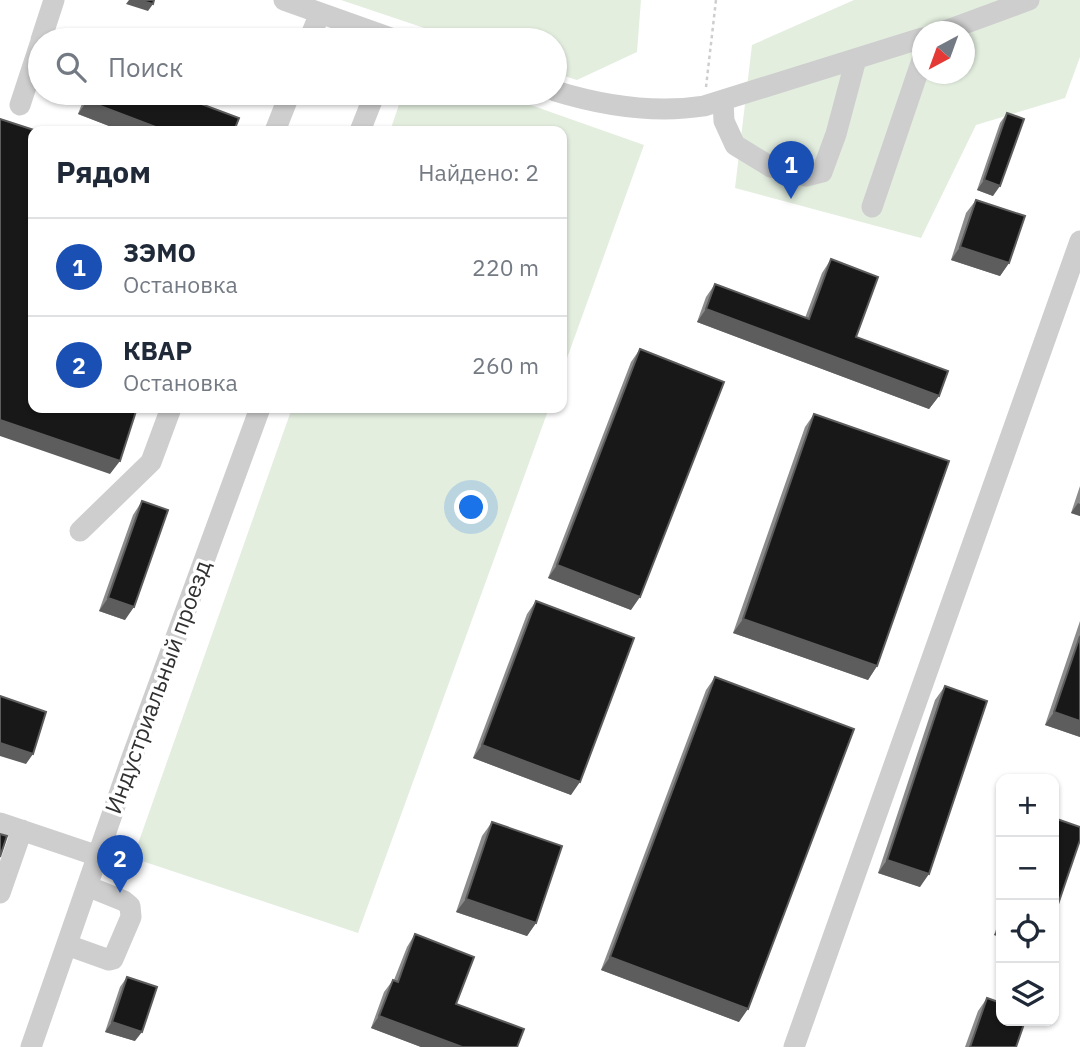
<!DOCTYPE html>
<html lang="ru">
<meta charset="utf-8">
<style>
:root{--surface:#fff;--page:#f2f2f3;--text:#1f2937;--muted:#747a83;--line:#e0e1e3;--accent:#ec4e2e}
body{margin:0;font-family:"IBM Plex Sans",sans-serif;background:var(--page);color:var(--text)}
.controls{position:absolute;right:21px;bottom:21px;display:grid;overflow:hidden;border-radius:14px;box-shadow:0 2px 5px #0004}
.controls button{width:63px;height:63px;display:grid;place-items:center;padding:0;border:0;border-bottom:2px solid var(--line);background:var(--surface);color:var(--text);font:35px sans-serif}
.compass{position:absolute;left:912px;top:21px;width:63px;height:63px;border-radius:50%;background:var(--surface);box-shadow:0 2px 5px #0004;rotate:221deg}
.you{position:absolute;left:472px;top:508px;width:24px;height:24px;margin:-18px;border:5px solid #fff;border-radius:50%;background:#1a73e8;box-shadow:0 0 0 10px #1a73e833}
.badge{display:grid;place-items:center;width:46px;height:46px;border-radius:50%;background:var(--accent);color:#fff;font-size:23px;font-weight:700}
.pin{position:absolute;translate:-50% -58px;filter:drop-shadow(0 2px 4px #0008)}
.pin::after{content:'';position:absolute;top:37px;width:24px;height:21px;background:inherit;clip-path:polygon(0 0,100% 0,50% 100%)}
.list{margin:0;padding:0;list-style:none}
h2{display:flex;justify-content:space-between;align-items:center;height:91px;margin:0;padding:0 28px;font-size:30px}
h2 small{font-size:23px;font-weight:400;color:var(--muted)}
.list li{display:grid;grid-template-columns:46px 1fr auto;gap:21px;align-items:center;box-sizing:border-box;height:98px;padding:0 28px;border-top:2px solid var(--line)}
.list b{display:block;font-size:26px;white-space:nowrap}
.list p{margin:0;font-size:23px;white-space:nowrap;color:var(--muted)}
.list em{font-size:23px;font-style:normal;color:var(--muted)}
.icon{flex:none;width:38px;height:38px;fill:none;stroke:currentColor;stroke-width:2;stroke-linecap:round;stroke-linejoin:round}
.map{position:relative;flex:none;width:1080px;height:1047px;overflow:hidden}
.search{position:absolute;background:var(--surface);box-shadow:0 2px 5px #0004;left:28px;top:28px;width:539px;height:77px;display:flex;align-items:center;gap:18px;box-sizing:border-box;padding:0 24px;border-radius:38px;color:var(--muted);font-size:26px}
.panel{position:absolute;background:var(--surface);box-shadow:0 2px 5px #0004;left:28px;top:126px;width:539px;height:287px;border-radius:14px}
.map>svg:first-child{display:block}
</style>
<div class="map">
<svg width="1080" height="1047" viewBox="0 0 1080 1047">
<rect width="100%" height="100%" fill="#fff"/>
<path fill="#e3eedf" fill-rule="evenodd" d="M 341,0 L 641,0 L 637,52 L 577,80 L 555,73 L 555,40 L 460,40 Z
M 854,0 L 1080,0 L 1080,57 L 1065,98 L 976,125 L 921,238 L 735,188 L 752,45 ZM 922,32 L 964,32 L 964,74 L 922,74 Z
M 403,93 L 497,93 L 644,145 L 562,372 L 562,131 L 390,131 Z
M 292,408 L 549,408 L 358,933 L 133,858 Z"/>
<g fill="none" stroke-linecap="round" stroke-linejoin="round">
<path stroke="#cecece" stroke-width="2.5" stroke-dasharray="3.5 3.5" stroke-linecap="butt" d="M 706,87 L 716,0"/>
<path stroke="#cecece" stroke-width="21" d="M 284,0 L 396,40
M 942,32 L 1029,0
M 41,40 L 54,0
M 309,40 L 320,13
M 555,91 C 604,106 653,114 704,106 L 922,38
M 723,100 L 724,121 L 735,145 L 771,167 L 806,176 L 822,172 L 836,134 L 856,59
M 20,105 L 40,44
M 275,131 L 290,93
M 360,131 L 375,93
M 872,207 L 922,60
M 80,531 L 151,462 L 171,408
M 0,823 L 98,856
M 0,893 L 22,830
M 67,945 L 109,960 L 113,959 L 131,917 L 130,906 L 124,901 L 87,886
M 31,1047 L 131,760 L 260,408
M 794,1047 L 1080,241"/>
</g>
<path fill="#8c8c8c" d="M 86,93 L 172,93 L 234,131 L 122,131 L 78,114 Z
M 1007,113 L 993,196 L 977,190 L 1000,123 Z
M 976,200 L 1009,263 L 1000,276 L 951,260 L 966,213 Z
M 831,259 L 856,337 L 939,396 L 929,409 L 697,322 L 706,297 L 715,284 L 805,318 L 822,273 Z
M 640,349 L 631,610 L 548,578 L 631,362 Z
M 814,414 L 877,666 L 868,680 L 733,633 L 805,427 Z
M 1080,486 L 1080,516 L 1071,513 Z
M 142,501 L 125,620 L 99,611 L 133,515 Z
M 536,601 L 571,795 L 473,758 L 527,614 Z
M 1080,621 L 1080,737 L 1045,725 Z
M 715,677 L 739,1022 L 601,970 L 706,690 Z
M 945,686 L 920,887 L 878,873 L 935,700 Z
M 492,822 L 536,923 L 527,936 L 456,912 L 482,836 Z
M 1001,915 L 1001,937 L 994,935 Z
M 415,934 L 456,1004 L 517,1047 L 421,1047 L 371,1028 L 384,992 L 393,980 L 394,980 L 407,947 Z
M 127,977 L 135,1041 L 105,1032 L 120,987 Z
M 987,998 L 1016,1047 L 965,1047 L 978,1011 Z"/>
<path fill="#5d5d5d" d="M 129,0 L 138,0 L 153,4 L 148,11 L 126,4 Z
M 87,101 L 166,131 L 122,131 L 78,114 Z
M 984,180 L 1000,186 L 993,196 L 977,190 Z
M 960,247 L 1009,263 L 1000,276 L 951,260 Z
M 706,309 L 939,396 L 929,409 L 697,322 Z
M 0,420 L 120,461 L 110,474 L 0,436 Z
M 1078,503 L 1080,504 L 1080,516 L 1071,513 Z
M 557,565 L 640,597 L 631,610 L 548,578 Z
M 108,598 L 134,607 L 125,620 L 99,611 Z
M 743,619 L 877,666 L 868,680 L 733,633 Z
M 1054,712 L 1080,721 L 1080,737 L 1045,725 Z
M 0,743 L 33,754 L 26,764 L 0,756 Z
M 482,745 L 580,782 L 571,795 L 473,758 Z
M 887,860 L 929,874 L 920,887 L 878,873 Z
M 466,899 L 536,923 L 527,936 L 456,912 Z
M 1001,925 L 1001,937 L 994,935 Z
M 610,957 L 748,1009 L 739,1022 L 601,970 Z
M 379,1016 L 462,1047 L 421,1047 L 371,1028 Z
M 112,1022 L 142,1032 L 135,1041 L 105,1032 Z"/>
<path fill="#181818" stroke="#5d5d5d" stroke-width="2" d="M 138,0 L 154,0 L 153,4 Z
M 90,93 L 172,93 L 239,118 L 234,131 L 166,131 L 87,101 Z
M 1007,113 L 1024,119 L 1000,186 L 984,180 Z
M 0,119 L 37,131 L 33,131 L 33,408 L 137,408 L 120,461 L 0,420 Z
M 976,200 L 1025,216 L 1009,263 L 960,247 Z
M 831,259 L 878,277 L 856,337 L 948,371 L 939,396 L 706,309 L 715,284 L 809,319 Z
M 640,349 L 724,382 L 640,597 L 557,565 Z
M 814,414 L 949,461 L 877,666 L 743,619 Z
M 142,501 L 168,510 L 134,607 L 108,598 Z
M 536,601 L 634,638 L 580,782 L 482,745 Z
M 1080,636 L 1080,721 L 1054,712 Z
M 715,677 L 854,729 L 748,1009 L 610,957 Z
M 945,686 L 987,701 L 929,874 L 887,860 Z
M 0,696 L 46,712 L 33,754 L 0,743 Z
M 1054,818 L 1080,827 L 1080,840 L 1054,916 Z
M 492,822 L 562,846 L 536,923 L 466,899 Z
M 0,834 L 7,836 L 0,857 Z
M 415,934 L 474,957 L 456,1004 L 524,1029 L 517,1047 L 462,1047 L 379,1016 L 393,980 L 398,982 Z
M 127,977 L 157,987 L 142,1032 L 112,1022 Z
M 987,998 L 1001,1003 L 1001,1021 L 1025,1021 L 1016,1047 L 970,1047 Z"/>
<g text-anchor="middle" stroke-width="7" stroke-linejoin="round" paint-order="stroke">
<g font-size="23" fill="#313131" stroke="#fff">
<text transform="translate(158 687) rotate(-70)" y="8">Индустриальный проезд</text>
</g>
</g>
</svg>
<div class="controls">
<button>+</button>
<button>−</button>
<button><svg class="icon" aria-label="locate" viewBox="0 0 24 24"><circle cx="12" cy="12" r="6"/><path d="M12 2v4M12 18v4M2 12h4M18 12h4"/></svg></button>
<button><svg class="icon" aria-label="layers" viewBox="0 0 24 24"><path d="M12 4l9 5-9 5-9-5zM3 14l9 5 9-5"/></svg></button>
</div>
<svg class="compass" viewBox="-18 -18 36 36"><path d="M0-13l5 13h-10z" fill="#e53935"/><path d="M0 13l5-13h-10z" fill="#747a83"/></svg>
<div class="you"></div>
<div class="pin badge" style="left:791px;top:199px;background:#1a4fb4">1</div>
<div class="pin badge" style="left:120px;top:893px;background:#1a4fb4">2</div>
<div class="search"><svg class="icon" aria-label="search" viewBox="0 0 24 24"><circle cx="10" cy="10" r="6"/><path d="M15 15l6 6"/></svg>Поиск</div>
<section class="panel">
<h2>Рядом<small>Найдено: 2</small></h2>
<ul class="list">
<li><span class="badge" style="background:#1a4fb4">1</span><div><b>ЗЭМО</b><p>Остановка</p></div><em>220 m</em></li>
<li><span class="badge" style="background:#1a4fb4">2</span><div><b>КВАР</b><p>Остановка</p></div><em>260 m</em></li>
</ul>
</section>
</div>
